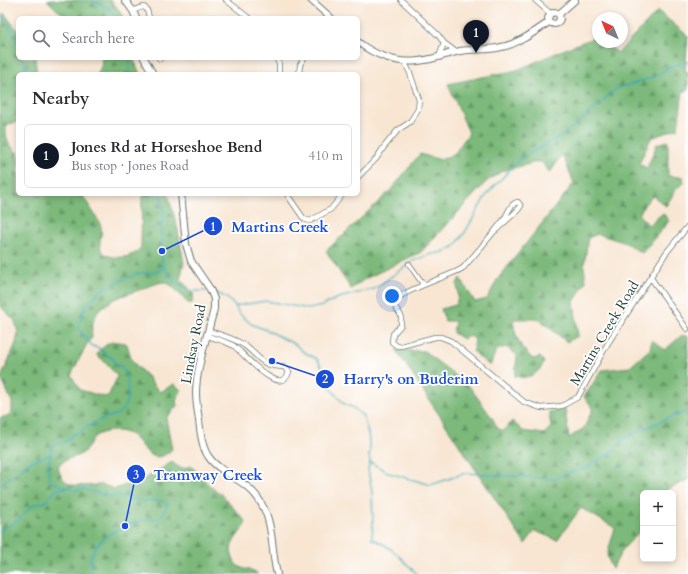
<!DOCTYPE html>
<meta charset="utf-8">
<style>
:root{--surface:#fff;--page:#f2f2f3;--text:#2b2b33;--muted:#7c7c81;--line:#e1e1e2;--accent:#111827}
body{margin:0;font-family:Cardo,serif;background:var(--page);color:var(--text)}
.controls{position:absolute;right:12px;bottom:12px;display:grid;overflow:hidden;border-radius:6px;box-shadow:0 2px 6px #0003}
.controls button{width:36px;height:36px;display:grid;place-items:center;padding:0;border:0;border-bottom:1px solid var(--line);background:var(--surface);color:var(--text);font:20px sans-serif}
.compass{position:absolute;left:592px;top:12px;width:36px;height:36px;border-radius:50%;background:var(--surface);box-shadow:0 2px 6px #0003;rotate:317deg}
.you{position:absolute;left:392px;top:296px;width:14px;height:14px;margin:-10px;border:3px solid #fff;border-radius:50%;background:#1a73e8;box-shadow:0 0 0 6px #1a73e833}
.badge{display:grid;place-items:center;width:26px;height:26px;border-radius:50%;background:var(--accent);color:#fff;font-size:13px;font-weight:700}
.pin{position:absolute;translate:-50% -33px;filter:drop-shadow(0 1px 2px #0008)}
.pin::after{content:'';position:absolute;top:21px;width:14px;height:12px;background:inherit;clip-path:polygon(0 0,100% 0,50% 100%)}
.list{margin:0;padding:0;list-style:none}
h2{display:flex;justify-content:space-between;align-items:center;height:52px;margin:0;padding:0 16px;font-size:17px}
h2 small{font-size:13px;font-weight:400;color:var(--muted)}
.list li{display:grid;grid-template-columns:26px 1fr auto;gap:12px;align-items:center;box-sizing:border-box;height:64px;margin:0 8px 8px;padding:0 8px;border:1px solid var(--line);border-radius:6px}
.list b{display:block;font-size:15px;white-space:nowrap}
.list p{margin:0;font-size:13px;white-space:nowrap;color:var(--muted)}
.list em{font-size:13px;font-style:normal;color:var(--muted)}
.icon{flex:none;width:22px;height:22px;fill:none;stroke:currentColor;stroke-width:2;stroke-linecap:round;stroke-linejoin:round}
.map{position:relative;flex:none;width:688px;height:574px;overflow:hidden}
.search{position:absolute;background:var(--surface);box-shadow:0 2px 6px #0003;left:16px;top:16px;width:344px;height:44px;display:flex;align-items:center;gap:10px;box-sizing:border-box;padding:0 14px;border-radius:6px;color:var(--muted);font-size:15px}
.panel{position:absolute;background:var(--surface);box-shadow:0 2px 6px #0003;left:16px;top:72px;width:344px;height:124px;border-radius:6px}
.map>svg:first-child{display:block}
</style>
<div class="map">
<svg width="688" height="574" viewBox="0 0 688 574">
<defs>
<pattern id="forest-firs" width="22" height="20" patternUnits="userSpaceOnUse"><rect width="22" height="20" fill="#7bb97a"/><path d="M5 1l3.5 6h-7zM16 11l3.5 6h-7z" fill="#649865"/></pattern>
</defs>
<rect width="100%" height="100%" fill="#fff"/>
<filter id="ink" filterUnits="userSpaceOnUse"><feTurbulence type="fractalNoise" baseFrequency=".025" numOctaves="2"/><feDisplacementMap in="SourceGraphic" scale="8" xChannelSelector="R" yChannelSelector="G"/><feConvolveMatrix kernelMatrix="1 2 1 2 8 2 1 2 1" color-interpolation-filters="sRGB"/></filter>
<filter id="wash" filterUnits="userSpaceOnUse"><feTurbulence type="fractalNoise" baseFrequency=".012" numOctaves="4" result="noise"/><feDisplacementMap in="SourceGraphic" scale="16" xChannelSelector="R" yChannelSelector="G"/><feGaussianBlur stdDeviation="0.9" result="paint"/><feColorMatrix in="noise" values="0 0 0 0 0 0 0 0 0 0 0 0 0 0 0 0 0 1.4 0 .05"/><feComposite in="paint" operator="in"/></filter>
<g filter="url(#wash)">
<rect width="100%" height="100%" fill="#f8e6d3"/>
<path fill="url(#forest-firs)" stroke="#4d7b57" d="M 47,0 L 110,0 L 119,10 L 123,18 L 69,18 L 56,9 Z
M 658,11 L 688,36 L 685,72 L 688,72 L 688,90 L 683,91 L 678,128 L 651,138 L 639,164 L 647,168 L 657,144 L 668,141 L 668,176 L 683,177 L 684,183 L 677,188 L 666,206 L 653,196 L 644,205 L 639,215 L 649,225 L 663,213 L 669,221 L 642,253 L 626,243 L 598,234 L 588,238 L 584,266 L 586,281 L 574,302 L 578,336 L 567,342 L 539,319 L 513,319 C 515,337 519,346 533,359 L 540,357 L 544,362 C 539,374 528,380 515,376 L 517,355 L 506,347 L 496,350 L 490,366 L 473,352 L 475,339 L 470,336 L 463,339 L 453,333 L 455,321 L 445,321 L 441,309 L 456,305 L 458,295 L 457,284 L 460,278 L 475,302 L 487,299 L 497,280 L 574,183 L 562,154 L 550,173 L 541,161 L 502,171 L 487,181 L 421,252 L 365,279 L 351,289 L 326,251 L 390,191 L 420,154 L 441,160 L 455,153 L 469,133 L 448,84 L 517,70 L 572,46 L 596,37 L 598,39 L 598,42 L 603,42 L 618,53 Z
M 4,13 L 18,31 L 18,58 L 35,58 L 37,74 L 18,74 L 18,122 L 9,124 L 6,128 C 5,138 10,147 18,153 L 18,194 L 82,194 C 87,204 98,217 101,227 C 103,233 99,239 100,245 C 101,259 122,259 131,255 C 136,254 138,251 141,247 L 142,194 L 168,194 L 177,226 L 184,263 L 180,279 L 194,293 L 192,303 L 188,303 C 183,298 171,283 165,282 C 158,282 151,286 145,288 C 119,297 88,304 92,338 L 88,342 L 71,375 L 80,390 L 105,397 L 109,395 C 111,388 116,383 117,376 L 102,359 L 97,356 L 98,352 C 109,342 112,339 127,344 L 132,361 L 149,378 L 151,382 L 160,392 L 174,384 L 181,390 L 176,400 L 177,406 L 166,418 L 172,449 C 169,453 166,454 162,456 C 147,461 141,441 131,435 C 121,429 107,430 97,435 C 90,439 90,447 84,452 C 74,460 67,455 58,467 C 64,493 84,484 103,485 C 107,486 111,488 115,489 L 148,477 L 172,462 C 179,468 182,470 190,466 C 201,473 207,487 220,493 L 246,522 C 241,535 226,543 233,558 C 234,562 236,565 240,567 C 243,569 246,569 249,570 C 252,571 255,573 258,574 L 0,574 L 0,418 L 7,416 L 12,412 L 12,402 L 1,378 L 16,343 L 18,333 L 15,321 L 0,306 L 0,37 Z
M 101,58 L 133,58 L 140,74 L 98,74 L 102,64 Z
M 681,336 L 688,336 L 688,480 L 666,490 L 668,493 L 643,493 L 643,530 L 640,531 L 623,549 L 612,569 L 607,555 L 615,528 L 581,508 L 557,540 L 535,531 L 525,544 L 396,350 L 424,351 L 469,386 L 493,419 L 496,427 L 503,431 L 512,421 L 523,431 L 544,434 L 551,427 L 549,412 L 565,408 L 569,438 L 584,428 L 593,408 L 584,397 L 602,370 L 630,367 L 650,349 L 652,340 L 665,350 Z"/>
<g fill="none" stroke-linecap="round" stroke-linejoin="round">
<path stroke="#3aabb3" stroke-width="1.5" d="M 90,0 C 102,5 109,5 116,18
M 0,14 L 8,23 L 18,45
M 22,58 L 28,74
M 129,74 L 130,58
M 160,194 L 164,212 L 160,231 L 162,238 L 162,260 L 164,267 L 173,280 L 183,288 L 193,291 L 206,291
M 213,291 L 227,298 L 235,306 L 239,313 L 251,324 L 269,331 L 296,345 L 302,351 L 317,359 L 326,374 L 331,389 L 344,404 L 354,408 L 363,416 L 368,433 L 370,451 L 369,456 L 370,462 L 368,470 L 372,492 L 373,521 L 372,539 C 391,545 403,561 417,574
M 235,306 L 266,301 L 309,309 L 322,306 L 338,298 L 374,289 L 413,261 L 429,255 L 443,252 L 454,247 L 464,234 L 487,194 L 519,160 L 554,140 L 576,125 L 616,89 L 654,77 L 671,66 L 688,62
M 370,462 L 389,473 L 431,485 L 465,473 L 556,479 L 562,475 L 588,467 L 611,452 L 621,441 L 637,432 L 678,414 L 688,413
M 0,484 L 21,470 L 27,463 L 51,454
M 0,530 L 17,521 L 33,505 L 45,502 L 57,489 L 67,488
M 92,574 C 82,542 119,527 144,520 C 148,519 155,520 159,518 C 164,516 165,510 167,505 L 161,501 L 140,501 L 119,496 L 107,496 L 85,489 L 75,490 L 51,482 C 45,470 50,457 53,445 L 67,441 L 73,435 L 100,420 L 118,414 L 125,407 L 128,394 L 127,378 L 123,368 L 116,364 L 112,358 L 107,355 L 101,349 L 92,346 L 79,329 L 79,323 L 86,305 L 102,289 L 112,286 L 121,280 L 132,277 L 135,274 L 156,272 L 164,267"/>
</g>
</g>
<g filter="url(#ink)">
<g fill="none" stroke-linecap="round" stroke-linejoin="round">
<defs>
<path id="street" d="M 226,0 L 249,18
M 401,0 L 438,35 L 444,43 L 456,52
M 535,0 L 551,14
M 133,11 C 144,5 147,5 149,18
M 439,57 L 444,43
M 159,58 L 160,59
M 276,58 L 279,64 L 279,74
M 299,74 L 300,65 L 304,58
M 358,177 L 376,159 L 384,147 L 398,130 L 410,122 L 418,109 L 419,100 L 410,73 L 404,61
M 288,194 L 288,196 L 304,219 L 310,221 L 331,209 L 343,194
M 495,231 L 518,210 L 521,206 L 518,202 C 511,203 508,212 505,218 C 492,235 477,252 463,268 C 451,276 397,292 395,302 C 393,308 399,310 401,316 C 401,318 401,322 401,325 L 393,334 L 392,342 L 397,346 L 401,346 L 435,337 L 441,337 L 451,341 L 524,402 L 541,408 L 562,406 L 578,397 L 608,343 L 666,253 L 688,226
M 409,264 L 423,284
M 651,278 L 687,329
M 208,336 C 216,339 226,341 234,346 C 243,353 281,399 289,372 L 284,367 C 259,366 262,358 244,345 C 233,338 221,335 209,331"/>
<path id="secondary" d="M 125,0 L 133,11 L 136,18
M 311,0 L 331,18
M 559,14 L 575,0
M 549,22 L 554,24 L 558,23 L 560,19 L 559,14
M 549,22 L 548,18 L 550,14 L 555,12 L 559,14
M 358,42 C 374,55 398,64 418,61 C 433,60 446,54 460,51 C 473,49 485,50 497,48 C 517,45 533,33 549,22
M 144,58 L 153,74
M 181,194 L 186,244 L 191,261 L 210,289 L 214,299 L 214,309 C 208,334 196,368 196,393 C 196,405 199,417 200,429 C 202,440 203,451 211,460 C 226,477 248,480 261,503 C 274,524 271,551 277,574"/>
</defs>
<use href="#street" stroke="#6b786c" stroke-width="6"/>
<use href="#secondary" stroke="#6b786c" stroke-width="8"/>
<use href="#street" stroke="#fff" stroke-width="4.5"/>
<use href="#secondary" stroke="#fff" stroke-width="6"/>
</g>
</g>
<g text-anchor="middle" stroke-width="3.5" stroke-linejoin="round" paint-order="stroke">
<g font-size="14" fill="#1f3d34" stroke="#fff">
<text transform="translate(604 333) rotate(-59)" y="5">Martins Creek Road</text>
<text transform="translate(193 344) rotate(-79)" y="5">Lindsay Road</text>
</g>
</g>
<path fill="none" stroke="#1d4ed8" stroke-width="1.5" d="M162 251L213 226M272 361L325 379M125 526L136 474"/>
<g fill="#1d4ed8" stroke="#fff" stroke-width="1.5">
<circle cx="162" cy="251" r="4"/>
<circle cx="272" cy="361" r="4"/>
<circle cx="125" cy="526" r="4"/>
<circle cx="213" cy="226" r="10"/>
<circle cx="325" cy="379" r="10"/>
<circle cx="136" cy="474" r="10"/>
</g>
<g font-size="12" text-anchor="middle" font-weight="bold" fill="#fff">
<text x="213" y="231">1</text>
<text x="325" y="383">2</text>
<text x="136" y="479">3</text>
</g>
<g font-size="15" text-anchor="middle" font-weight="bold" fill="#1d4ed8" stroke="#fff" stroke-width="3.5" stroke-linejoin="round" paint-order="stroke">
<text x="280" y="232">Martins Creek</text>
<text x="411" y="384">Harry's on Buderim</text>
<text x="208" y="480">Tramway Creek</text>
</g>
</svg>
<div class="controls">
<button>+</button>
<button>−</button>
</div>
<svg class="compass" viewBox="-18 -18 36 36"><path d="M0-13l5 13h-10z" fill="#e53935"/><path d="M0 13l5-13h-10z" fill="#7c7c81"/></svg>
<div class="you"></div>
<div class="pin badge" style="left:476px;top:53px">1</div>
<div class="search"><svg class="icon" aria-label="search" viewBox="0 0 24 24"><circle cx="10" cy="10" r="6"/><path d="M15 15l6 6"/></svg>Search here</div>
<section class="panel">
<h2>Nearby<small></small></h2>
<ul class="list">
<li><span class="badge">1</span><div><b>Jones Rd at Horseshoe Bend</b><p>Bus stop · Jones Road</p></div><em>410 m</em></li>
</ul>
</section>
</div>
